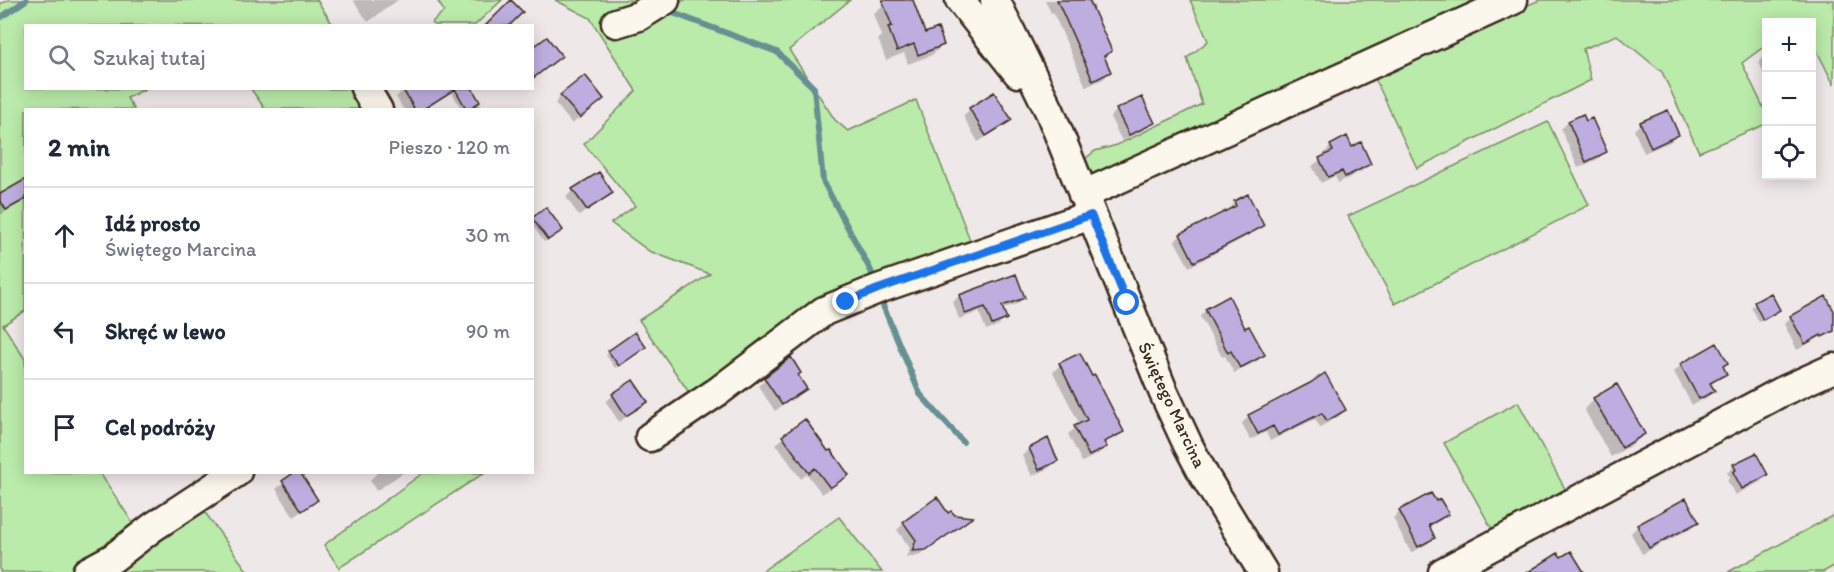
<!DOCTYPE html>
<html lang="pl">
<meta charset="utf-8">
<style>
:root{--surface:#fff;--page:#f6f6f7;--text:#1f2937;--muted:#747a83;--line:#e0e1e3}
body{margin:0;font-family:Itim,sans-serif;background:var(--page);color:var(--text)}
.controls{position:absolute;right:18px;top:18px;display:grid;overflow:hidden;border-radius:0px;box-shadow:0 3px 15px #0003}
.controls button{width:54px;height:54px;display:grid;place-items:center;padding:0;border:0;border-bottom:2px solid var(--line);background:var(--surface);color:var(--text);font:30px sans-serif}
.stop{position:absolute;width:18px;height:18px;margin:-14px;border:4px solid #1a73e8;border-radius:50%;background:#fff}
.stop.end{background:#1a73e8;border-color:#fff;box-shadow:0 2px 6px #0008}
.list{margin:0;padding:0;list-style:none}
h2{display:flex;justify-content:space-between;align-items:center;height:78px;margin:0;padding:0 24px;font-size:26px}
h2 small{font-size:20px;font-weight:400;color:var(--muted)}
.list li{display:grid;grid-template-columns:39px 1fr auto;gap:18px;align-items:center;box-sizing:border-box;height:96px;padding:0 24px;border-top:2px solid var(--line)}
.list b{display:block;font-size:22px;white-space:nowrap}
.list p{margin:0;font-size:20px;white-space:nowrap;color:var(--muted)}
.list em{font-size:20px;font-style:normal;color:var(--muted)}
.icon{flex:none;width:33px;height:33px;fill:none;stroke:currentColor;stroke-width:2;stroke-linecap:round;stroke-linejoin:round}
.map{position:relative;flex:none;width:1834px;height:572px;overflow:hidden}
.search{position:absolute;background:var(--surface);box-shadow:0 3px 15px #0003;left:24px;top:24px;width:510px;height:66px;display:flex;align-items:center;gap:15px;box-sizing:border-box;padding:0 21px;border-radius:0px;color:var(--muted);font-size:22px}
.panel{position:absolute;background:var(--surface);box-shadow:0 3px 15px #0003;left:24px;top:108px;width:510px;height:366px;border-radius:0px}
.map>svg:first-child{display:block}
</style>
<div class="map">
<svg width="1834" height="572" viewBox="0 0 1834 572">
<rect width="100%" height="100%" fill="#efe8e9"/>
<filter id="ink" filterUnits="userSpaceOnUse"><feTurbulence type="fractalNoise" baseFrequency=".0167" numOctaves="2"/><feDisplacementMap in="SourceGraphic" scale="12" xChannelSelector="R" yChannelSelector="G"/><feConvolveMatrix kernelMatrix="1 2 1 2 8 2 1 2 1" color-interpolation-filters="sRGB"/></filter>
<g filter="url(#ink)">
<path fill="#baebaa" stroke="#7a8a64" stroke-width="1.5" d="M 8,0 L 317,0 L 333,25 L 26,26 L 26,88 L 145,89 L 127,98 L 134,109 L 26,110 L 25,311 L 3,325 L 25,359 L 26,472 L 100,473 L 136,528 L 70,572 L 0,572 L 0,4 Z
M 437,0 L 502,0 L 475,25 L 434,25 L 432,22 L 444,11 Z
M 555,0 L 670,0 L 677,5 L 684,0 L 850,0 L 789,50 L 835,120 L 848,131 L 916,100 L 972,245 L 806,307 L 762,338 L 695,401 L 639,320 L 710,274 L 649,251 L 611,223 L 635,206 L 584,144 L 636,91 L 590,18 Z
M 1190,0 L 1493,0 L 1091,186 L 1081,162 L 1095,151 L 1117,145 L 1202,104 L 1187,58 L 1208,41 Z
M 1540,0 L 1834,0 L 1834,85 L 1814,45 L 1812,43 L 1812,22 L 1766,22 L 1766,45 L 1742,63 L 1766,113 L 1766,124 L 1699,152 L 1662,72 L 1617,35 L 1583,49 L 1591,80 L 1417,168 L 1371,70 Z
M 251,89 L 352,89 L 367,109 L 265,109 Z
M 1548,122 L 1589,205 L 1395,304 L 1348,216 Z
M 1518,402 L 1571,500 L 1497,538 L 1444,443 Z
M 423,473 L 484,473 L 339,568 L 324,545 Z
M 199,504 L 248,572 L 105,572 Z
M 1834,515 L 1834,566 L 1823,572 L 1728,572 Z
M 839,517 L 882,572 L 761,572 Z"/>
<path fill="#0003" fill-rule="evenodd" d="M 353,0 L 398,0 L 368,22 Z
M 894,0 L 911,0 L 924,35 L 943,44 L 932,55 L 908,64 L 904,53 L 886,60 L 878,39 L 881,36 L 873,14 L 884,4 Z
M 1045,0 L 1091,0 L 1095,8 L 1092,11 L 1111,51 L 1103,58 L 1110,72 L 1103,79 L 1086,87 L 1053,12 L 1051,13 Z
M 1766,55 L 1766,79 L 1759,62 Z
M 406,88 L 434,101 L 424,110 L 404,110 L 396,97 Z
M 453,88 L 470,88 L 483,110 L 462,110 L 451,91 Z
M 993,94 L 1010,120 L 1003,127 L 978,142 L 963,116 L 970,109 Z
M 561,96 L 595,105 L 572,124 L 555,103 Z
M 1117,110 L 1153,122 L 1146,129 L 1122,141 L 1110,117 Z
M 1582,116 L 1605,152 L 1598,159 L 1578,168 L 1561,129 L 1568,122 Z
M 1641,123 L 1677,135 L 1670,142 L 1644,153 L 1634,130 Z
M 1331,146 L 1352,149 L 1369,164 L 1362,171 L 1338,183 L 1335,176 L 1321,183 L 1312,166 L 1326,156 L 1324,153 Z
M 26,180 L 26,200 L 0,215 L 0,196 Z
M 573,190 L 611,193 L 579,216 L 566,197 Z
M 1235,202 L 1262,226 L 1257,231 L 1189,267 L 1175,241 L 1181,235 L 1231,210 L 1229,208 Z
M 532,218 L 558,233 L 544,242 L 532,225 Z
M 1770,295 L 1778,310 L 1759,322 L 1751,307 Z
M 959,296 L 1023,298 L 1017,304 L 1002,309 L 1005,319 L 999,325 L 986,330 L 979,312 L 959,319 L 953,302 Z
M 1206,310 L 1245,330 L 1263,355 L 1257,361 L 1234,373 L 1225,356 L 1222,357 L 1200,316 Z
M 1834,314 L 1832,331 L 1797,350 L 1784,324 L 1791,317 Z
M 641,350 L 615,368 L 606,355 L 609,352 Z
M 790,359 L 796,376 L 805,389 L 775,411 L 758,386 Z
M 1726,363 L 1722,367 L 1725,374 L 1710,385 L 1713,391 L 1706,398 L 1692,405 L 1674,372 L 1681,365 Z
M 1060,365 L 1122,432 L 1115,439 L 1104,444 L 1105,447 L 1098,454 L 1082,462 L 1068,434 L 1080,425 L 1053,372 ZM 1116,435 L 1116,438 L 1098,447 L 1097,444 Z
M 613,395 L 646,402 L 619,422 L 606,402 Z
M 1594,399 L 1644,434 L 1633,444 L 1611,457 L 1584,409 Z
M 1345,410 L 1338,417 L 1320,427 L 1315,419 L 1270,441 L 1266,432 L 1250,440 L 1242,423 L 1249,416 Z
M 805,421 L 828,454 L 847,474 L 822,494 L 807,474 L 801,479 L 776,444 Z
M 1029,449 L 1056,461 L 1049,468 L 1032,476 L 1022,456 Z
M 1734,466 L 1766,475 L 1760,482 L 1735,495 L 1727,480 L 1730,477 L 1727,473 Z
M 298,472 L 316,500 L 294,517 L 276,489 Z
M 378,472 L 404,472 L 376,491 L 370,480 Z
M 1435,503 L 1447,514 L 1440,521 L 1428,527 L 1434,537 L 1427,544 L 1411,553 L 1393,518 L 1400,511 Z
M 948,515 L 970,518 L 918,556 L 906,557 L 910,548 L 897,530 L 904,523 Z
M 1697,522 L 1690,529 L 1642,554 L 1631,533 L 1638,526 Z"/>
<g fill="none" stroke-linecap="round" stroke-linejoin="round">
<path stroke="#669091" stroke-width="6" d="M 665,10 L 777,52 L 814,88 L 823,181 L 871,271 L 875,283
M 0,18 L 26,0
M 879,296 L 920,394 L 963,442"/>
</g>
<path fill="#beaedf" stroke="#3b2a1e" stroke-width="1.5" d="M 511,0 L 523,12 L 509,26 L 485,26 Z
M 882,0 L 913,0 L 925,33 L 938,28 L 944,45 L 918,55 L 914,44 L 897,51 L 888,27 L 892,26 Z
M 1057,0 L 1089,0 L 1112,51 L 1104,56 L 1111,72 L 1093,81 Z
M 547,37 L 562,56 L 532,79 L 532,48 Z
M 585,75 L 604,99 L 580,118 L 560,95 Z
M 402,88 L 472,88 L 480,102 L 467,110 L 455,89 L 422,110 L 415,110 Z
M 994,92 L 1012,120 L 986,136 L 969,108 Z
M 1142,97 L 1155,123 L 1129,135 L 1116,109 Z
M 1668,110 L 1679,135 L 1651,148 L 1640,122 Z
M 1583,114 L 1586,121 L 1592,118 L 1607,152 L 1586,162 L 1568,121 Z
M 1347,136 L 1352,147 L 1361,142 L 1371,164 L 1345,177 L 1342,171 L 1328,177 L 1319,158 L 1333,151 L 1330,145 Z
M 599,172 L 613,193 L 587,210 L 572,189 Z
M 26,179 L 26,199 L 6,210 L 0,200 L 0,194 Z
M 1248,194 L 1264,226 L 1194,262 L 1180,234 L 1236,206 L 1234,201 Z
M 546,207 L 563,230 L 548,240 L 532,218 Z
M 1016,274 L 1025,298 L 1002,306 L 1007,319 L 992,325 L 985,307 L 965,314 L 959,295 Z
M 1771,293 L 1780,310 L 1763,320 L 1754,302 Z
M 1229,296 L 1245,328 L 1249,326 L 1265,355 L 1240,368 L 1231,351 L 1228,353 L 1205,309 Z
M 1826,296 L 1834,311 L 1834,331 L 1822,337 L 1821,335 L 1805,344 L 1790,316 Z
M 635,332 L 646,347 L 619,366 L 608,351 Z
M 1717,343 L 1728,363 L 1723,366 L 1727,374 L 1710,383 L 1715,391 L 1699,399 L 1680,364 Z
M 1080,353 L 1092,376 L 1095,375 L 1124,432 L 1104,442 L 1107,447 L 1089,456 L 1074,426 L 1087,420 L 1059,363 Z
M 791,357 L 801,373 L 798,375 L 807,389 L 782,405 L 764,378 Z
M 1325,373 L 1346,410 L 1327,421 L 1322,413 L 1278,435 L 1273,426 L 1258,434 L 1248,415 L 1310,383 Z
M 633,380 L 648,402 L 626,416 L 612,394 Z
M 1617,384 L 1645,434 L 1622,448 L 1593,398 Z
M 805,419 L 828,451 L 831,450 L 849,475 L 830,488 L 815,468 L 809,473 L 782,436 Z
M 1048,438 L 1058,461 L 1039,470 L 1029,448 Z
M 1756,453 L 1768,475 L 1742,489 L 1733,472 L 1736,470 L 1733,464 Z
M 295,472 L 300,472 L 318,500 L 302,511 L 282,481 Z
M 1431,493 L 1436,501 L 1440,499 L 1449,514 L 1429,525 L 1435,538 L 1418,547 L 1399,510 Z
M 937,497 L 948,513 L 951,511 L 955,515 L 973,517 L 926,550 L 912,551 L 916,540 L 903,522 Z
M 1686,498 L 1699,522 L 1649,548 L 1637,525 Z
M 1571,551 L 1584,572 L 1528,572 L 1558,553 L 1561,557 Z"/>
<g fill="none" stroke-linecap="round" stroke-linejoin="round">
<defs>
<path id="minor" d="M 960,0 L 1018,73
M 995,0 L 1050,112 L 1163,391 L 1188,445 L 1205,477 L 1263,572
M 616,23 L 639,16 L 665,0
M 365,88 L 378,110
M 1083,195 L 1513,0
M 650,437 L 720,390 L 824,311 L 878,289 L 1091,215
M 87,572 L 113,558 L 153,527 L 237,472
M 1443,572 L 1781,392 L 1834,368"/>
</defs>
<use href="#minor" stroke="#3b2a1e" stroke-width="33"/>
<use href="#minor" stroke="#fbf7ec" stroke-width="28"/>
</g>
</g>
<g fill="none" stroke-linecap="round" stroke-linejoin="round" filter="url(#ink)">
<path stroke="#1a73e8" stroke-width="8" d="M 846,302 L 878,289 L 1091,215 L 1127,303"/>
</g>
<g text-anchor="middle" stroke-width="4.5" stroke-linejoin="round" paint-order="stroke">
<g font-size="18" fill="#3b2a1e" stroke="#fbf7ec">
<text transform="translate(1172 405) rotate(65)" y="6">Świętego Marcina</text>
</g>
</g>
</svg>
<div class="controls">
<button>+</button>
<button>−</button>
<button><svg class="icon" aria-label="locate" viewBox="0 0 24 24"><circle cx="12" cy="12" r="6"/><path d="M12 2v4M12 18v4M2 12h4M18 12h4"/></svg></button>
</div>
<div class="stop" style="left:1127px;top:303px"></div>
<div class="stop end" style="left:846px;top:302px"></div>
<div class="search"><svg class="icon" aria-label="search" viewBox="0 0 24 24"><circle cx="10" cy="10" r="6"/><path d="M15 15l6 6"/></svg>Szukaj tutaj</div>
<section class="panel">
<h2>2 min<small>Pieszo · 120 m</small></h2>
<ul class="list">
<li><svg class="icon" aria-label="ahead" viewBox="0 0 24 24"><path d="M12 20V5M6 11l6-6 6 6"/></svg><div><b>Idź prosto</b><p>Świętego Marcina</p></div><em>30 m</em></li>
<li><svg class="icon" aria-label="left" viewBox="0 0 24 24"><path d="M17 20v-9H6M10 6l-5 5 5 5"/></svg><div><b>Skręć w lewo</b></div><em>90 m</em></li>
<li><svg class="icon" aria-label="arrive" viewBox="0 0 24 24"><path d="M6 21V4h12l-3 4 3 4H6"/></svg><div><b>Cel podróży</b></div></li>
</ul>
</section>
</div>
